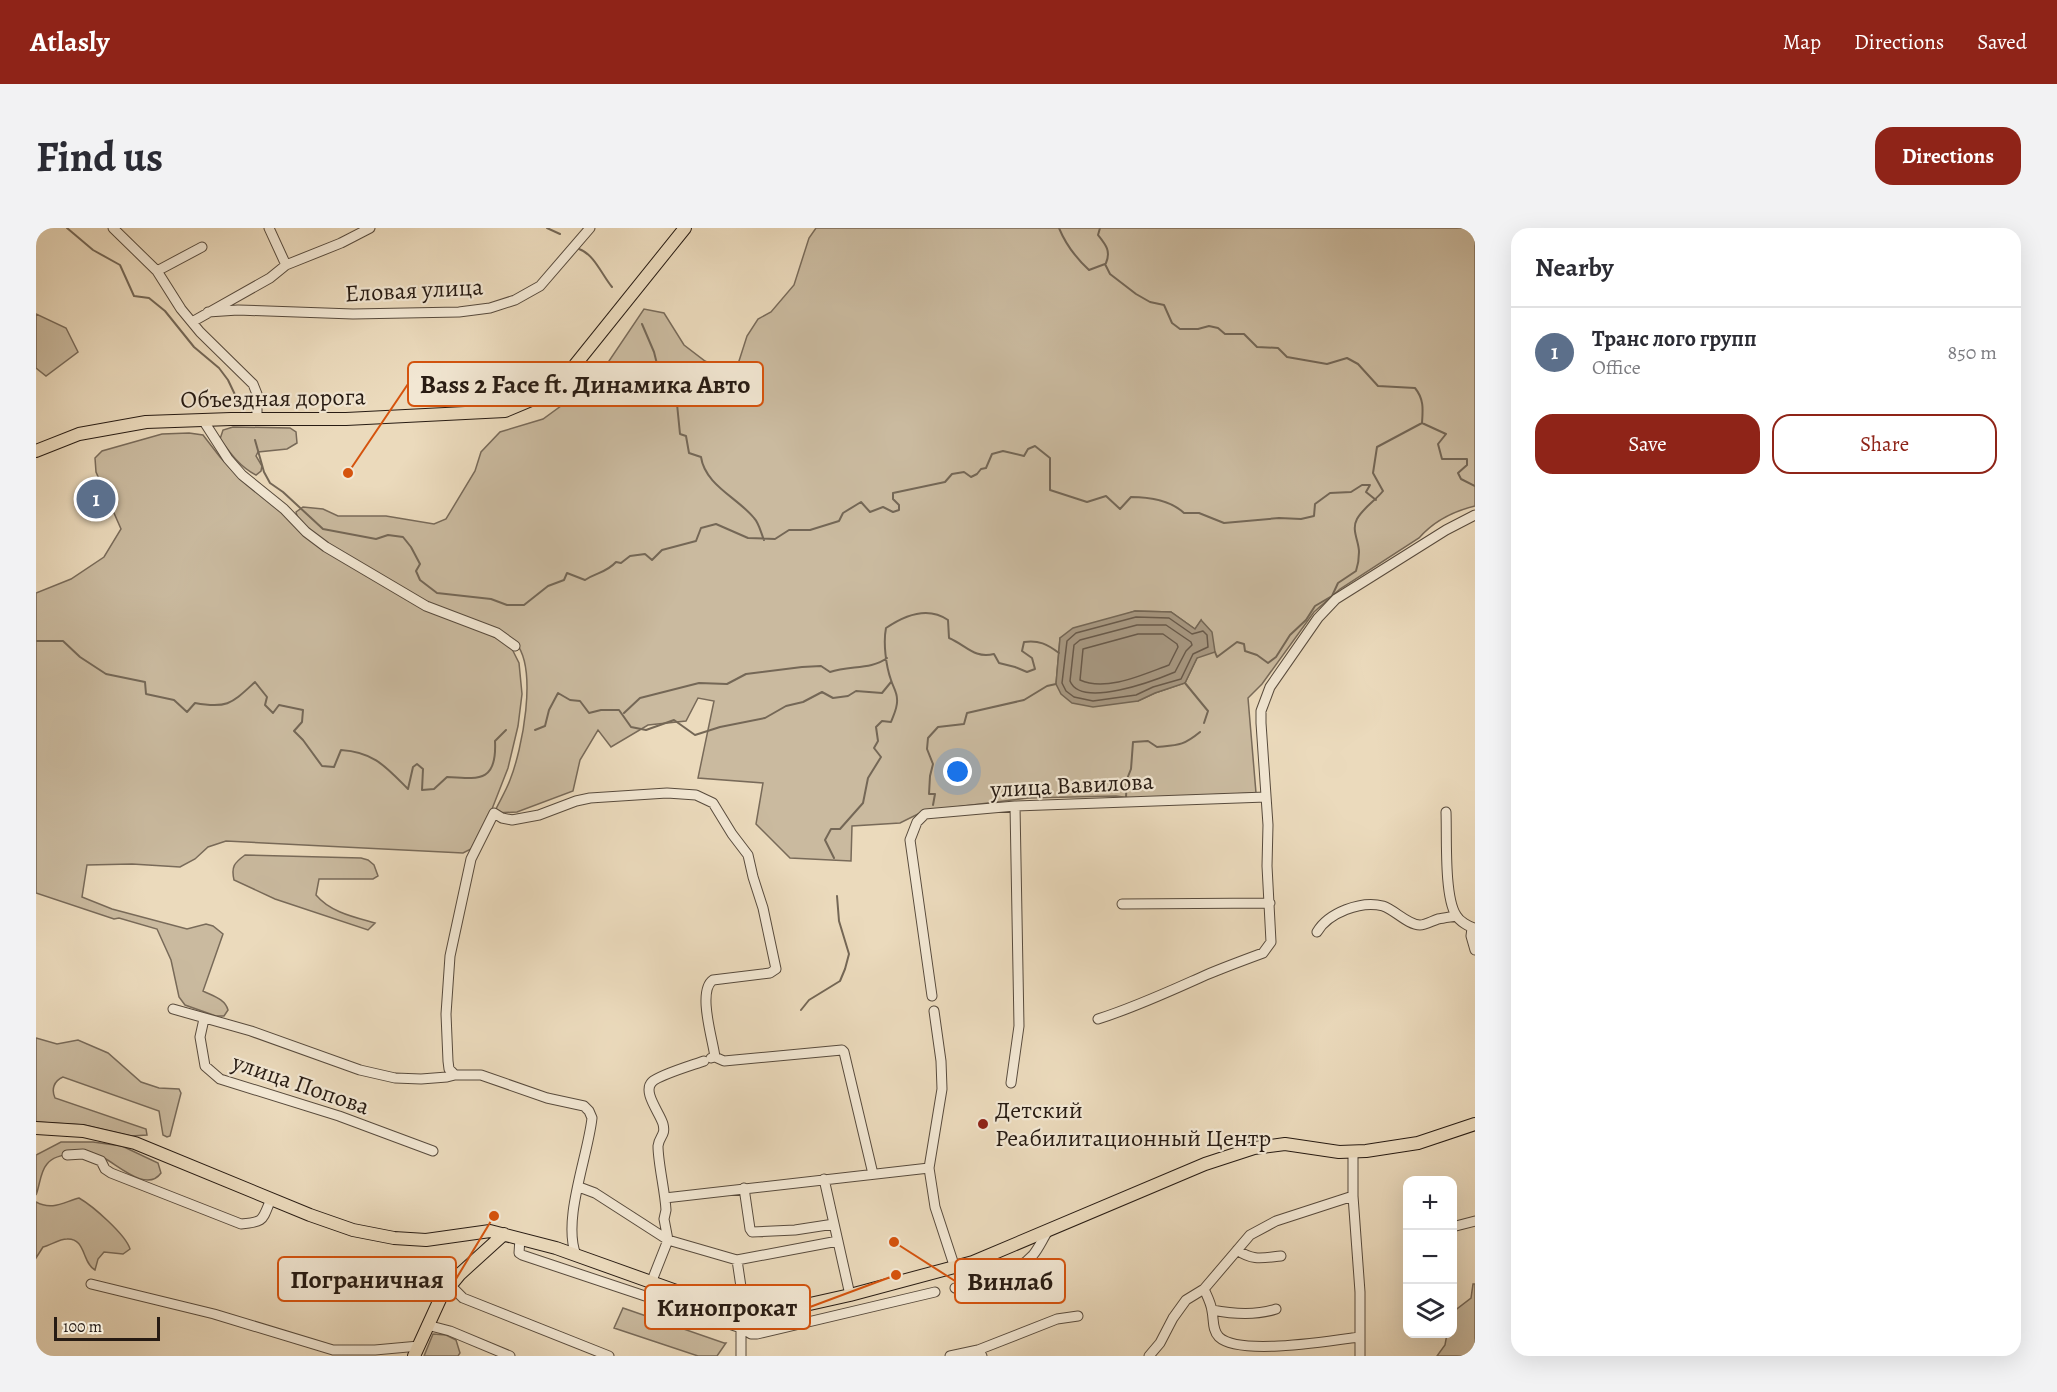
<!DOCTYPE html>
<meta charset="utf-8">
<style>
:root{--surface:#fff;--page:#f2f2f3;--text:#2b2b33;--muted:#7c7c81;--line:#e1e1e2;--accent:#8f2418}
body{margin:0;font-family:Alegreya,serif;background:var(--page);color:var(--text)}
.controls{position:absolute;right:18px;bottom:18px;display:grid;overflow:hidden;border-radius:12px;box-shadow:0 6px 24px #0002}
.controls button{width:54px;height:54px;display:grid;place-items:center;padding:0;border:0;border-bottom:2px solid var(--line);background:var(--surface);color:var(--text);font:30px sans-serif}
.scale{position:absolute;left:18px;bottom:15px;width:106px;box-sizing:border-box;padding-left:6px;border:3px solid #271b13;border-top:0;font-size:16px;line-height:21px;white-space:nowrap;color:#271b13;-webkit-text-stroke:4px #f2e7d3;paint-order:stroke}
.you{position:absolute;left:922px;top:544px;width:21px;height:21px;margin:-15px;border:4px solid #fff;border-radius:50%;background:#1a73e8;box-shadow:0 0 0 9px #1a73e833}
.badge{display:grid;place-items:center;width:39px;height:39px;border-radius:50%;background:var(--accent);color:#fff;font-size:20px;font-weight:700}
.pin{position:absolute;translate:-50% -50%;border:3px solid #fff;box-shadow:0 2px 6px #0006}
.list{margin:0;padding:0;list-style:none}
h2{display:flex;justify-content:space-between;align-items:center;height:78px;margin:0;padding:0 24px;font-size:26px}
h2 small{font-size:20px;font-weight:400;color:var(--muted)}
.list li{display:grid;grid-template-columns:39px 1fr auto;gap:18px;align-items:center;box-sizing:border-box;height:90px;padding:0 24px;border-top:2px solid var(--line)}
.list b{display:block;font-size:22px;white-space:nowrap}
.list p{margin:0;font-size:20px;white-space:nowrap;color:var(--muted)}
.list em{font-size:20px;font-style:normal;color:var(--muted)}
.actions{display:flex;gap:12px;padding:18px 24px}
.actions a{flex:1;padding:14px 0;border:2px solid var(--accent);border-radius:18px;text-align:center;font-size:21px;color:var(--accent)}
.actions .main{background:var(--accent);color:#fff}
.icon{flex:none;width:33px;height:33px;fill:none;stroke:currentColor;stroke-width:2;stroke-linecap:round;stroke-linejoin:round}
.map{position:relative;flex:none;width:1439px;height:1128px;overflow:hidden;border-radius:18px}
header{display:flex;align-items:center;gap:36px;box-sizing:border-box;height:84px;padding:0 30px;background:var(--accent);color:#fff}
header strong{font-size:28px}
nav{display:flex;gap:33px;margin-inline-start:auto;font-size:21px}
.intro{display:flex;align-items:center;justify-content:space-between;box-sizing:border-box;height:144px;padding:0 36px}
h1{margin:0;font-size:42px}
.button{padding:15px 27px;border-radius:18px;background:var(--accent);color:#fff;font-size:21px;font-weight:700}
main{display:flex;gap:36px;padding:0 36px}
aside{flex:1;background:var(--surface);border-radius:18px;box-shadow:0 6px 24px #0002}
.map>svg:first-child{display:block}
</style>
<header>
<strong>Atlasly</strong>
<nav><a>Map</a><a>Directions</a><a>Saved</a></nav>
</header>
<div class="intro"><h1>Find us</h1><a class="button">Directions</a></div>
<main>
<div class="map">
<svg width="1439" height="1128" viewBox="0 0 1439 1128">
<rect width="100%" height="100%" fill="#ebdabc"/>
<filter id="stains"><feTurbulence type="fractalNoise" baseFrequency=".00333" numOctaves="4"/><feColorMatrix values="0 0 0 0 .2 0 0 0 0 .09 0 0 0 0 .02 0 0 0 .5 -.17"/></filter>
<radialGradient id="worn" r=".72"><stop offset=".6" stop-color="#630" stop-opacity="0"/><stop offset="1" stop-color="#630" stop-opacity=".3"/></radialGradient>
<path fill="#caba9f" stroke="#786a59" stroke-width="1.5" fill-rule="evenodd" d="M 780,0 L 1439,0 L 1439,278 C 1418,283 1397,294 1383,310 L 1304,361 L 1278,384 L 1226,456 L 1212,470 L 1220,565 L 1095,570 L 1080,568 L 993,570 L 888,583 L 864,595 L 816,598 L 815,633 L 754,630 L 720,596 L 727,555 L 662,550 L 678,473 L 662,470 L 650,493 L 612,497 L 575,519 L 562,502 L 544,532 L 537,563 L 481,584 L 458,585 C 463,574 470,563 474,552 C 486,522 502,442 480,415 C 464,395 417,389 393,377 C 362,361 333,341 303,323 C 291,317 262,297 260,284 L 267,279 L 287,281 L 302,288 L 350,288 L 398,296 L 410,291 L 439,243 L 445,224 L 464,204 L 507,191 L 540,167 L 569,139 L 608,81 L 628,85 L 648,117 L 669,133 L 689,143 L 703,133 L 711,108 L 722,91 L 735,84 L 758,57 L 773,10 ZM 1099,383 L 1135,384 L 1159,401 L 1165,393 L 1161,430 L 1149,455 L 1119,465 L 1102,473 L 1020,456 L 1024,410 Z
M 0,86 L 30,100 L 42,124 L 10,148 L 0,140 Z
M 197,199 L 254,200 L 260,204 L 261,215 L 251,221 L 222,224 L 220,228 L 226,238 L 225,243 L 220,247 C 204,239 194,225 184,211 L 187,202 Z
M 153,205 L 167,207 L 184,229 L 204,251 L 304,330 L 474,417 L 483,435 L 486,466 L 482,498 L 472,540 L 456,581 L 435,621 L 427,625 L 190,613 L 172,619 L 159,631 L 144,639 L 96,636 L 51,637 L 46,669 L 76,681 L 151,701 L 170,696 L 177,698 L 187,706 L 167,763 C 177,768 189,771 192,782 L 188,788 L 180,788 L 149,777 L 143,769 L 135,732 L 121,701 L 83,690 L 78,691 L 0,665 L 0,365 L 35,351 L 68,329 L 85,301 L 60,244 L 59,230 L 66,223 L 126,206 Z
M 209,627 L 325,630 L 332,632 L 338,637 L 342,648 L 337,651 L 283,651 L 280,667 C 294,684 318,689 339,695 L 332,702 L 239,671 L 198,652 C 195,639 198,635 209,627 Z
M 0,810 L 21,816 L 42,812 L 72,825 L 105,854 L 123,860 L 143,861 L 145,865 L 134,908 L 131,909 L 127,907 L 123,883 L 27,849 C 18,853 15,861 19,870 L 110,901 L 111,907 L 95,908 L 48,897 L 0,894 Z
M 25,914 L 57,914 L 86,918 L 122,935 L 125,945 C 111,965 82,937 68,930 C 54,924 21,923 11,936 C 4,944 4,957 0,967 L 0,927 Z
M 43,970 C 57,978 90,1007 94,1021 L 87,1026 L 68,1024 L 62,1031 L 59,1042 C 46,1035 50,1010 31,1011 C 23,1011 15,1017 7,1019 L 0,1030 L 0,974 C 16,983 28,974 43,970 Z
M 1437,1056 L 1439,1056 L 1439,1128 L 1401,1128 L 1409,1117 L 1411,1106 L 1416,1106 L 1417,1084 L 1435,1070 Z
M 587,1080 L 688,1115 L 690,1115 L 681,1128 L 662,1128 L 578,1100 Z
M 397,1106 L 410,1107 L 420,1112 L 424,1125 L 422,1128 L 388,1128 Z"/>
<path fill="#a89983" stroke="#746756" stroke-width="1.5" d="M 1099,383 L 1135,384 L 1159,401 L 1165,392 L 1176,404 L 1179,424 L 1161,430 L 1149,455 L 1119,465 L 1102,473 L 1057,479 L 1036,475 L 1025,466 L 1020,456 L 1024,410 L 1037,400 Z"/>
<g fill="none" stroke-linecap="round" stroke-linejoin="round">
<path stroke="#685a4b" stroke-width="1.5" d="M 1100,389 L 1133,390 L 1156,406 L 1167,403 L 1171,407 L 1172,419 L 1157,426 L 1145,451 L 1117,459 L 1100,467 L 1057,473 L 1038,469 L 1030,463 L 1026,455 L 1031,413 L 1040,405 Z
M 1101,397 L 1130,397 L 1155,414 L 1156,417 L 1150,423 L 1139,444 C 1120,452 1045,481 1034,453 L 1038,417 L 1044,412 Z
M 1102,406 L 1127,406 L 1141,416 L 1142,419 L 1133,437 C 1108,446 1070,464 1044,452 L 1047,421 Z"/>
<path stroke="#746756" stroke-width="2" d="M 31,0 L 57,22 L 84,37 L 98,68 L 113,70 L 129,83 L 158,119 L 183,140 L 192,152 L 202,173
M 511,0 L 524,6
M 1023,0 C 1030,17 1039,29 1053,42 L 1069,36 L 1074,46 L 1100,66 L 1114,74 L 1128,77 L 1136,95 L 1144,101 L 1162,101 L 1173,98 L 1182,100 L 1189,106 L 1208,106 L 1221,119 L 1242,120 L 1251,129 L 1291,136 L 1311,130 L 1322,136 L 1342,158 L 1379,160 C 1388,171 1387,181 1386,195
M 1064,0 L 1062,7 C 1070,17 1075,23 1070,35
M 543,21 C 558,26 566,47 576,59
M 606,96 L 618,124 L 623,144 L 634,147 L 635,163 L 641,176 L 644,206 L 650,208 L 653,225 L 665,229 C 669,257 702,270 718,290 C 723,295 725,305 728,312
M 219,212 L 228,244 L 234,255 L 247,264 L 287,301 L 340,311 L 352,307 L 367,309 L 375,319 L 384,336 L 380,343 L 384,352 L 401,365 L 455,371 L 471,377 L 488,377 L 512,358 L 528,352 L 531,345 L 549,352 C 561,344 570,345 580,334 L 585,335 L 594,328 L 609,326 L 616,332 L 626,322 L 660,313 L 665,300 L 680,296 L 712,310 L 739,311 L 753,302 L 774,302 L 803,293 L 807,285 L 825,274 L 834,284 L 847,279 L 857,284 L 863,282 L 863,277 L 857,271 L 857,265 L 909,254 L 916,246 L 928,244 L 935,249 L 941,246 L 945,241 L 950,240 L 956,226 L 967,223 L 988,228 L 992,221 L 999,218 L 1014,230 L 1014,262 L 1051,274 L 1070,268 L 1084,281 L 1095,269 C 1114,269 1135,273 1148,285 L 1163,285 L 1188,295 L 1243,290 L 1265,291 L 1278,288 L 1279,276 L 1294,265 L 1315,264 L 1326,257 L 1334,257 L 1330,264 L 1340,272
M 0,413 L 27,413 L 44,429 L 70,446 L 109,454 L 110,466 L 138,472 L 151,484 L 159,475 C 192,481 196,475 219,454 L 231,469 L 229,477 L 237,485 L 243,477 L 267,482 L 266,494 L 258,503 L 267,512 L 286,538 L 298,539 L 305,522 C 338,524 350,539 372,561 L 377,539 L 381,536 L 387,541 L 386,562 L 398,561 L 411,549 C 444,551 461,554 459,513 L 470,502
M 1179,424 L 1181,429 L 1201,414 L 1208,416 L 1209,423 L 1221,427 L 1232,435 L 1240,429 L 1254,407 L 1270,392 L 1279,378 L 1296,368 L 1302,355 L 1320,343 C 1322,337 1323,331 1323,324 C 1323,313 1315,302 1321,291 C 1327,280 1339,273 1347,263 L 1337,245 L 1341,219 L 1386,195 L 1410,206 L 1402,216 L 1406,231 L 1431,231 L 1431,237 L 1422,245 L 1425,251 L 1439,258
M 1149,455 L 1172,483 L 1168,495
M 588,485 L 604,470 L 663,455 L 691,456 L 710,446 L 766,439 L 785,438 L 794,444 C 813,437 835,442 851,430
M 499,502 L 509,498 L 513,482 L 522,465 L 534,472 L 544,473 L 553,485 L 565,482 L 583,482 L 595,499 L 610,502 L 638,492 L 659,507 L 684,499 L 729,490 L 750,478 L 767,474 L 786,464 L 797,470 L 812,468 L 820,463 L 846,465 L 855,454
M 1090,569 L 1091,551 L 1095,541 L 1097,514 L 1112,513 L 1121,519 C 1142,517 1147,518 1164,504
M 897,577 L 899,566 L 893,566 L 894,548 L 897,536 L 891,521 L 892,510 L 902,499 L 928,496 L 931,485 L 988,472 L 1011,458 L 1020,456
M 798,630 L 789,612 L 795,601 L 804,601 L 827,575 L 832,550 L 845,529 L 838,520 L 842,513 L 840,499 L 846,493 L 855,494 C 858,486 862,479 861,471 C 861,464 857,459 855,452 C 850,438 847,415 850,400 C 869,387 892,378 912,392 L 913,410 C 930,417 938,431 958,426 L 963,435 L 979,439 L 991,444 L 999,441 L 996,430 L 986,423 L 988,414 C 1003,412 1011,416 1023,425
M 765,782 L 773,772 L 804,753 L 809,741 L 813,726 L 803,693 L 801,668"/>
<defs>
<path id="minor" d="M 77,0 L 121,43 L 145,81 L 164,104 L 217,156 L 221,166 L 221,191
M 233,0 L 250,37
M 121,43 L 166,19
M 172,84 L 202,82 L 317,86 L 423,84 L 454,80 L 479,72 L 504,58 L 554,0
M 156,94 L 234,50 L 250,37 L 305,15 L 334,0
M 167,192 L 192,231 L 206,247 L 248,281 L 270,304 L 290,319 L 390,378 L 461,405 L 479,418
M 1410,584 C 1411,608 1408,668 1420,687 C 1423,693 1433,699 1439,700
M 1086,676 L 1234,675
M 1436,700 L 1435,708 L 1439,722
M 1281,704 C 1292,685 1325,672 1347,678 C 1359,682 1372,697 1384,697 C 1389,697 1396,693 1402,691 C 1407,690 1414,689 1420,688
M 896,768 L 874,612 L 881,594 L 889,586 L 979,578 L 1230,569
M 137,781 L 215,803 L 324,842 L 359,850 L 385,851 L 411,849 L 419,847 L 445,847 L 511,870 L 548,878 L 553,883 L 556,890 C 552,928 526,992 540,1027
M 898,783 L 905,833 L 906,861 L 893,940 L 899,979 L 919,1040
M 168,791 L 164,809 L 169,838 L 184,851 L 303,888 L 397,923
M 1062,791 C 1100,779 1134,763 1170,747 C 1189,739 1208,732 1227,725 L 1235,714 L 1231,638 L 1232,597 L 1225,495 L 1225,483 L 1234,459 L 1282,390 L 1300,371 L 1410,302 L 1439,287
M 675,830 L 679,829 L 688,833 L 806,822 L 808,824 L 837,946
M 419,847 L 413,841 L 412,833 L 410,786 L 414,728 L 435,631 L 458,585 L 466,590 L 476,592 L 503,587 L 540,573 L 554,570 L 631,565 L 660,567 L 677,575 L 696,606 L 712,627 L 717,649 L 727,680 L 740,741 L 734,745 L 677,752 C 661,763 677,812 679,829
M 975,855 L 983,798 L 979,578
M 1317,924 L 1317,968 L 1324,1064 L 1324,1128
M 31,927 L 47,926 L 65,933 L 69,941 L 75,945 L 205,996 C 229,994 226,992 235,971
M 788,951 L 814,1067
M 543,959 L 559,965 L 632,1012 L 701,1032 L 802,1013
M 708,960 L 714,1001 L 716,1004 L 759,1002 L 798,996
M 629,970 L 893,940
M 1416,999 L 1439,993
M 484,1010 L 483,1025 L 486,1027 L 705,1100 L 715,1106 L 721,1106 L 899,1064
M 1201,1022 C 1217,1033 1226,1030 1245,1028
M 701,1032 L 708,1079 L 705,1100 L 705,1128
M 615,1055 L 632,1012 L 628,991 L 630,982 C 629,963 622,935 622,918 C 623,908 630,908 627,896 C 624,885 606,864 616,854 C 623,847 657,837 668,833
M 55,1056 L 178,1086 L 297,1122 L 339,1122 L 383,1118
M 414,1057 L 427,1070 L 573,1128
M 919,1060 C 945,1054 978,1048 997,1027 C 1003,1020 1007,1010 1012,1003
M 1168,1061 C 1171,1068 1175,1075 1176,1083 C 1178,1092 1176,1102 1183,1109 C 1203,1128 1294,1113 1323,1109
M 1176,1082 C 1197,1086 1219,1088 1240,1081
M 391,1097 L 414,1103 L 474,1128
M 942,1122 L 1021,1091 L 1042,1088
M 914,1128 L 942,1122 L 946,1128
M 1113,1128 L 1124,1115 L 1137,1090 L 1150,1072 L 1168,1061 L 1214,1007 L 1240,993 L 1317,968"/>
<path id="major" d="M 0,223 L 43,206 L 110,194 L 195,191 L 310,191 L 469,183 L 507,167 L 539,137 L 649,0
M 0,900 L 47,903 L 99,915 L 274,987 L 317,1002 L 358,1010 L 390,1012 L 454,1003 L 520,1020 L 685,1079 L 716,1086 L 738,1084 L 814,1067 L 937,1034 L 1169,936 L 1218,920 L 1249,916 L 1303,924 L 1330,923 L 1382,915 L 1439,896
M 378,1128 L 405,1069 L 424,1046 L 468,1006"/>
</defs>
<use href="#minor" stroke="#584b3d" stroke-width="11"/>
<use href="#major" stroke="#271b13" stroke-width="14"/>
<use href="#minor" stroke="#f2e7d3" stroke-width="9"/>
<use href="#major" stroke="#ebdabc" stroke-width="12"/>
</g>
<circle fill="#8f2418" stroke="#f2e7d3" stroke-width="2" cx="947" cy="896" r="6"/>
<g text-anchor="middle" stroke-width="4.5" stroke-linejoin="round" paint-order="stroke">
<g font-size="24" fill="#271b13" stroke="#f2e7d3">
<text transform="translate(378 62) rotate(-3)" y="8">Еловая улица</text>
<text transform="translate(237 170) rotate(-1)" y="8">Объездная дорога</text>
<text transform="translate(1036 557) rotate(-3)" y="8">улица Вавилова</text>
<text transform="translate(265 856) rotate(19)" y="8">улица Попова</text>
</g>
<g font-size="24" fill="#271b13" stroke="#f2e7d3" text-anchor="start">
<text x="959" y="890">Детский<tspan x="959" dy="28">Реабилитационный Центр</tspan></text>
</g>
</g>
<path fill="none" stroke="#d5530d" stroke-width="2" d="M312 245L372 156M458 988L420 1051M858 1014L919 1053M860 1047L774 1079"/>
<g fill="#d5530d" stroke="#f2e7d3" stroke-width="2">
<circle cx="312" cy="245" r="6"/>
<circle cx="458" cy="988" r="6"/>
<circle cx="858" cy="1014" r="6"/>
<circle cx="860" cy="1047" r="6"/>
</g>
<g fill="#f2e7d3" stroke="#d5530d" stroke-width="2">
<rect x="372" y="134" width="355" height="44" rx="6"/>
<rect x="242" y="1029" width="178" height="44" rx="6"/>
<rect x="919" y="1031" width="110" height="44" rx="6"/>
<rect x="609" y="1057" width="165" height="44" rx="6"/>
</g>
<g font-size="26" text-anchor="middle" font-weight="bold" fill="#271b13">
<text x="549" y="165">Bass 2 Face ft. Динамика Авто</text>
<text x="331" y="1060">Пограничная</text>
<text x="974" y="1062">Винлаб</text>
<text x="691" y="1088">Кинопрокат</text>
</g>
<rect width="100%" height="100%" filter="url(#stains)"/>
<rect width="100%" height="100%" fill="url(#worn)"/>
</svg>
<div class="controls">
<button>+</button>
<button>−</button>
<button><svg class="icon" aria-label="layers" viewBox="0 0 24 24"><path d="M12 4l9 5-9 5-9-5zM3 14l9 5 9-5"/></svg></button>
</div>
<div class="scale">100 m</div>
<div class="you"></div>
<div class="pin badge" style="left:60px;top:271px;background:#5c6f8a">1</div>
</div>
<aside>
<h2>Nearby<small></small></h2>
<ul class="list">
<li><span class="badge" style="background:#5c6f8a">1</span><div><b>Транс лого групп</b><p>Office</p></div><em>850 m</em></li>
</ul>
<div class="actions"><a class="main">Save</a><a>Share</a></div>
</aside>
</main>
